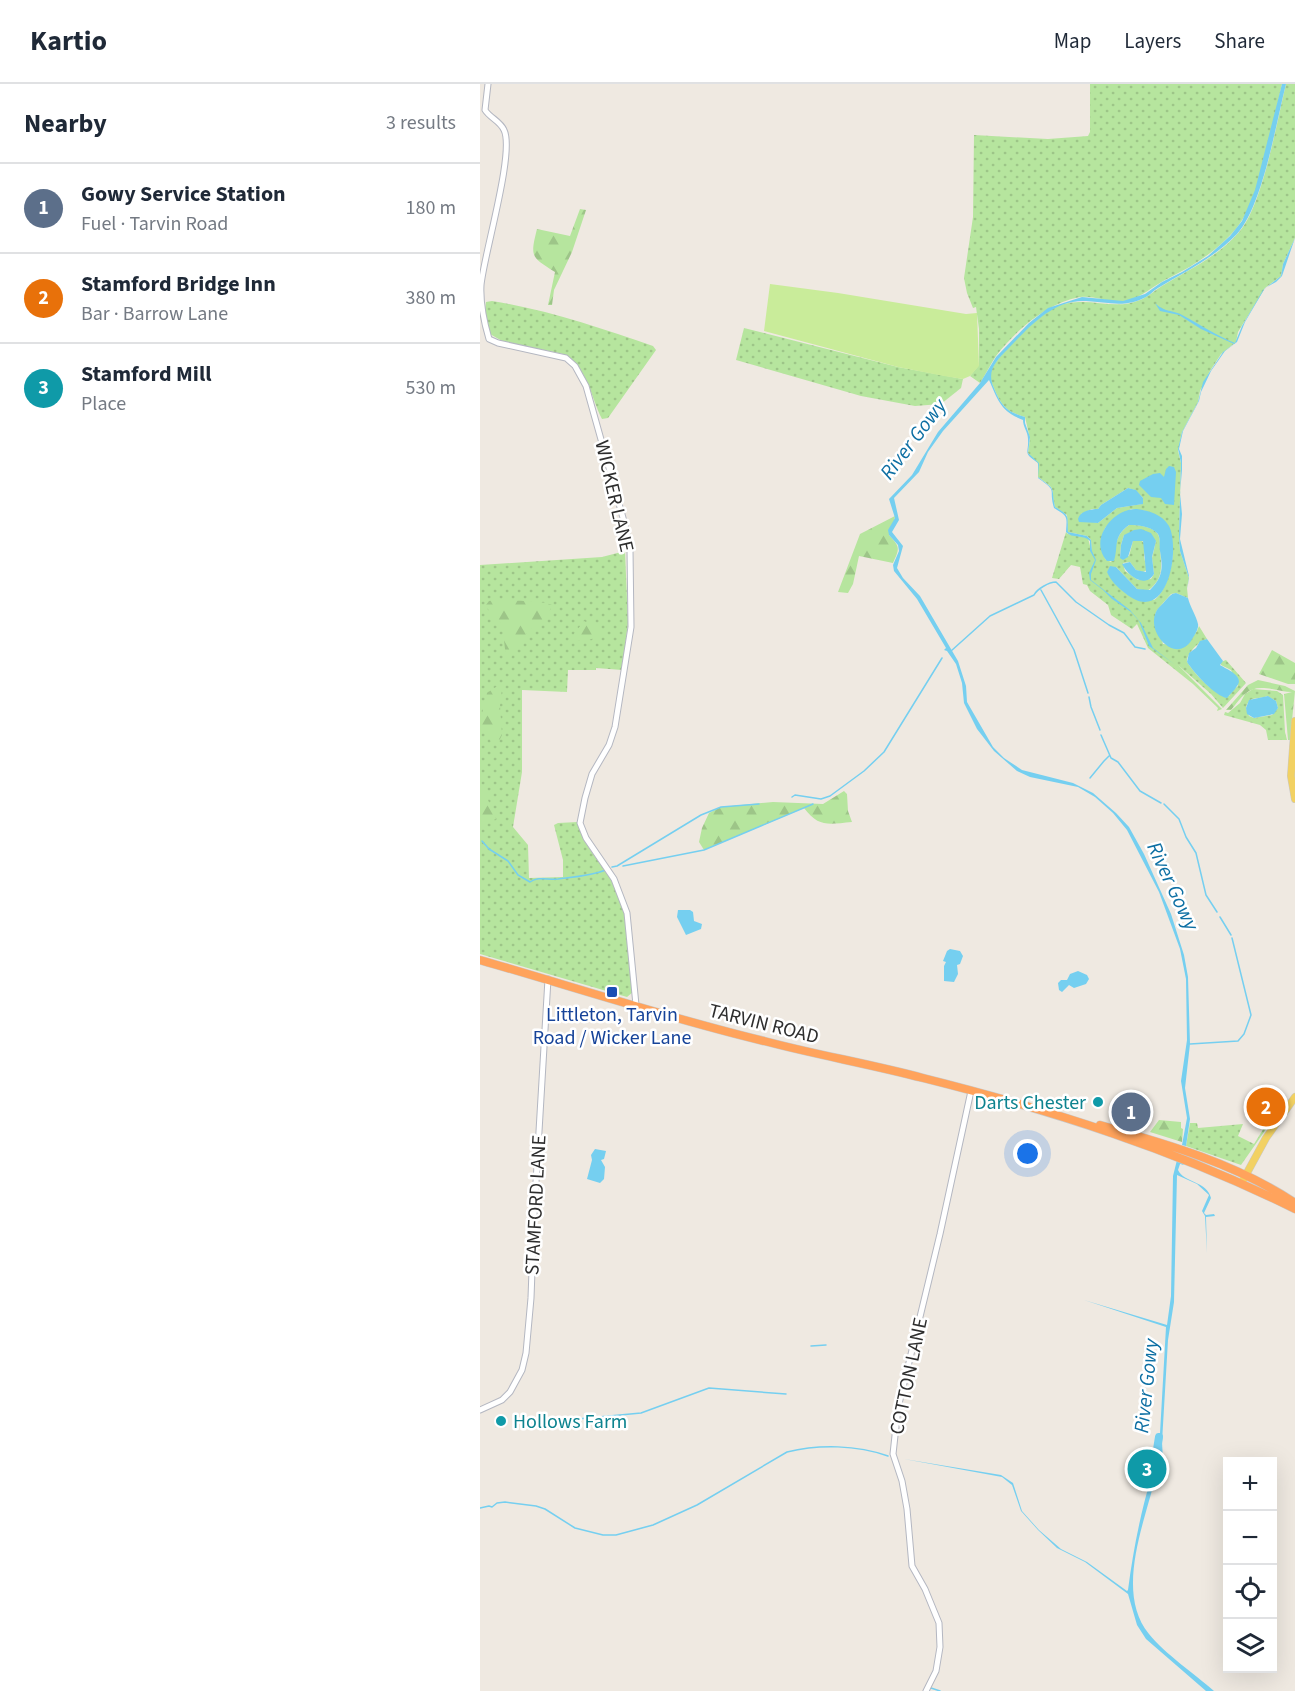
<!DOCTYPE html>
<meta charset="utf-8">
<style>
:root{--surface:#fff;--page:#f6f6f7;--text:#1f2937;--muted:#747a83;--line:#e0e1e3;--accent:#4264fb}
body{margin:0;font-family:"Source Sans 3",sans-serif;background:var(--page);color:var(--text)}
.controls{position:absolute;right:18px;bottom:18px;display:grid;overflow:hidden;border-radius:0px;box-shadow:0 6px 24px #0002}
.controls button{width:54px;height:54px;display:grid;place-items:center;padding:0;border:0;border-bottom:2px solid var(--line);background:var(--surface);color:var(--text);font:30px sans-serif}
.you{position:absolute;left:548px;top:1070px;width:21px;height:21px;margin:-15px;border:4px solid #fff;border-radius:50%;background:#1a73e8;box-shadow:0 0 0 9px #1a73e833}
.badge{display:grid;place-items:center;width:39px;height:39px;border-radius:50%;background:var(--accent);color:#fff;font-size:20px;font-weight:700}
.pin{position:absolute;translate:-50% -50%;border:3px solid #fff;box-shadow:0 2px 6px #0006}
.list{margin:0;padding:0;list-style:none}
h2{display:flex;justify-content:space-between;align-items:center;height:78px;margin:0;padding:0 24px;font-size:26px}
h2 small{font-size:20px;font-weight:400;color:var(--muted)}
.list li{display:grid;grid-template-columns:39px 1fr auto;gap:18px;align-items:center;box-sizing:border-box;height:90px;padding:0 24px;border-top:2px solid var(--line)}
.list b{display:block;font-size:22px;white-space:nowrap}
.list p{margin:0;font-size:20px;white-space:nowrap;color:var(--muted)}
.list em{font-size:20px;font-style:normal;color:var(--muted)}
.icon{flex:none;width:33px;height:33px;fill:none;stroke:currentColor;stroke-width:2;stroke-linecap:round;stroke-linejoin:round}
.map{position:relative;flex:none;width:815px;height:1607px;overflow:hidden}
header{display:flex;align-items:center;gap:36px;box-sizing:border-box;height:84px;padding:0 30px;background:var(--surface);border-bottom:2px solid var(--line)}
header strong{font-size:28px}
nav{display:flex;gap:33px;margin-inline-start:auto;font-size:21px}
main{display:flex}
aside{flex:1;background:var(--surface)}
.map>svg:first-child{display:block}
</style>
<header>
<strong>Kartio</strong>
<nav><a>Map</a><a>Layers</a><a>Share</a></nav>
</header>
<main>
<aside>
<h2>Nearby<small>3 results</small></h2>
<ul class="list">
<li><span class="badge" style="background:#5c6f8a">1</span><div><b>Gowy Service Station</b><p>Fuel · Tarvin Road</p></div><em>180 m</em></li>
<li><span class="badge" style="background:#e8710a">2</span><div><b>Stamford Bridge Inn</b><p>Bar · Barrow Lane</p></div><em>380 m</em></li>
<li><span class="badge" style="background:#0f9aa8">3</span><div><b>Stamford Mill</b><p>Place</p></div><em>530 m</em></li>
</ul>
</aside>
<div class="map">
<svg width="815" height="1607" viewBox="0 0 815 1607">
<defs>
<pattern id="grass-dots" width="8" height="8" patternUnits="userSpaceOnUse" patternTransform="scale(1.5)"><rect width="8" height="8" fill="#b6e59e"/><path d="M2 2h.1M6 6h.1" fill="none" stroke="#9dc588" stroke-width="1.8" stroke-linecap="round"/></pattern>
<pattern id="forest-firs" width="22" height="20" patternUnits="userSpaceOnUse" patternTransform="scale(1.5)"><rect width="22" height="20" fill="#b6e59e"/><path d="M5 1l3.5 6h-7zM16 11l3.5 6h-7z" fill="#9dc588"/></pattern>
</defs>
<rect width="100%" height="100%" fill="#efe9e1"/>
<path fill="url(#grass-dots)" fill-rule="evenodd" d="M 610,0 L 802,0 C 792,41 782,115 755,146 C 735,169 711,183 685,196 C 672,203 663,212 649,216 C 633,221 616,211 600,213 C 567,219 536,246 516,272 C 510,281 506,290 500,299 L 490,292 L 499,281 L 499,245 L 496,223 L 493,224 L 487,209 L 484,194 L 493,133 L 494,51 L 568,55 L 608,52 L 610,48 Z
M 806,0 L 815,0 L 815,154 L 803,180 L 801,192 L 785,204 L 758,248 L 756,258 L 741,270 L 730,287 L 720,307 L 718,318 L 702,348 L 698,367 L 701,379 L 699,451 L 700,467 L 709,494 L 707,504 L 708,514 L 696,509 L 691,510 L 677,526 L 675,531 L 683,560 L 707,561 L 717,547 L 719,542 L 727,555 C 719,557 706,570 707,578 C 715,590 734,612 749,612 L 752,607 L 758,602 L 751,586 L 741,581 L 741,578 L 746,576 L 766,599 L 743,624 L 731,610 L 698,581 L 742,625 L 737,627 L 738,624 L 713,600 L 668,564 L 657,540 L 652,545 L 631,531 L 628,521 L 610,507 L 607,501 L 603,500 L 600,483 L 591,481 L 579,495 L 572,494 L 586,448 L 588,450 L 608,454 L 612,470 L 611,456 L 607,452 L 588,448 L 587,431 L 575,423 C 570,402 578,407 558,393 C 558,372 560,384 548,369 L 550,355 L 545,333 C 526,328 521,321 514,304 C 511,298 509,293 511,287 C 516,272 561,229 575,223 C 607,210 632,228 660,216 C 668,213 675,206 682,202 C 710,185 739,172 760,147 C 783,119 797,37 806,0 ZM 648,404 L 655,406 L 663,414 L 662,420 L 637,424 L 618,439 L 613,438 L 601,430 L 612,425 L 618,425 L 621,421 ZM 651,425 L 666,427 C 673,434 687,447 691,456 C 697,470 687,508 674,516 L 627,488 L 636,483 L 657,505 L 667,507 C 685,495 681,481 680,463 C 680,459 680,453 677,449 C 671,442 658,441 649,441 C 633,453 638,462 631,478 L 625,475 C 619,440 623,444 651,425 ZM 644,451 L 676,457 L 672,474 L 674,490 L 671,495 L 658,496 L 645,487 L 643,479 L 650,478 L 656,486 L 663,488 L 667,486 L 664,473 L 665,460 L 661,456 L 653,457 L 649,472 L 640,474 L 641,461 Z
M 12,217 C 68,226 120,244 173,262 L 176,266 L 128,334 L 122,335 C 110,311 108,284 83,270 L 22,257 L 10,250 L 5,226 L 6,218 Z
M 264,244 L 418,283 L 483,295 L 481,304 L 461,320 L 435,322 L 381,312 L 256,276 Z
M 145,467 L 148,539 L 142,586 L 116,584 L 116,586 L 88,586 L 87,608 L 42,606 L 42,688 L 33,743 L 48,761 L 49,794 L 83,793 L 83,776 L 74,741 L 78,739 L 98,738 C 103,765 129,785 139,811 C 151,841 150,876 153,908 L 147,913 L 0,870 L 0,481 L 122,473 Z
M 773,605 L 797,607 L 803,611 L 805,648 L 807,656 L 788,656 L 786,646 L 780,641 L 744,631 L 745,628 L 748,629 L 760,619 L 765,610 ZM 787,612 L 796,617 L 798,624 L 792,631 L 774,634 L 769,632 L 766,624 C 769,611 777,616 787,612 Z
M 710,1039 L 717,1039 L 718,1044 L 763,1040 L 758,1052 L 774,1060 L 787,1039 L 789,1041 L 761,1081 L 706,1062 Z"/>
<path fill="url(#forest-firs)" d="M 100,125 L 106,126 L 92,168 L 74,206 L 72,221 L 68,221 L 75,188 C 51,173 50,173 57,145 L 90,152 Z
M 415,432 C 415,438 410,443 409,451 C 420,463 420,464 413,479 L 379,472 L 373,500 L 368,509 L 358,508 L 380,450 Z
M 14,516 C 27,517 62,516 72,521 L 65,539 L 49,546 L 29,576 L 26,573 L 22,540 L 11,531 L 6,521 L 9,517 Z
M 104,537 L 125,548 L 125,550 L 106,557 L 92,556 L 94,550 Z
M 792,566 L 815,579 L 815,600 L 808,600 L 779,590 Z
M 778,596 L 805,602 L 815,607 L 810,656 L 808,656 L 804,610 L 812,608 C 805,608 799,606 792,605 C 769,601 765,609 751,626 L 746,626 L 768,601 Z
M 19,601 L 22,604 L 20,622 L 22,651 L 19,657 L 12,660 L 6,646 L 0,643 C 0,631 5,622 7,609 Z
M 0,702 L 3,704 L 16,735 L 6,739 L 0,745 Z
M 364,707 L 367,710 L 368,727 L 372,738 C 349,740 339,744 324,724 L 224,766 L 219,758 L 222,744 L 229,729 L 241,723 L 293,718 L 343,720 Z
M 679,1036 L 701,1038 L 701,1044 L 703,1045 L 702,1058 L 670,1048 Z"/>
<path fill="#c9ec9a" d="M 290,200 L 358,209 L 486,230 L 497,229 L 499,282 L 490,292 L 483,295 L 464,292 L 418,283 L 284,247 Z"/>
<path fill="#75cff0" d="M 802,0 L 806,0 C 796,39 783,121 757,150 C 734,174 706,187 678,204 C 673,207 669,212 664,214 C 644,224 627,218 606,217 C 573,215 549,243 528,265 C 516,277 506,287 514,304 C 521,321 526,328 545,333 L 545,339 L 550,353 L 548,369 L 559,379 L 558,393 C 577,407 571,402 575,423 C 591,432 587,432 588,448 L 607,452 L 611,456 L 612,467 L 616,476 L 611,490 L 611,496 L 650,526 L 661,539 L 673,564 L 694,580 L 669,562 L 659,537 L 651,528 L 632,515 L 623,506 L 610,496 L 609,489 L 615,476 L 610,467 L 610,457 C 604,450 592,455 586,448 C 587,431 588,433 574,424 C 568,403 579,409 558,394 L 558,379 C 542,368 549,370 548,355 C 548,348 543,343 543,336 C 520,327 518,316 509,296 L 463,347 L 448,368 L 439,388 L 414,414 L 419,436 L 412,448 L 423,462 L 417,484 L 423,494 L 440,512 L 478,577 L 486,602 L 487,618 L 513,663 L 524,674 L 542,686 L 593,699 L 613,709 L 636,729 L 649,743 L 664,770 L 691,830 L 704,871 L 708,893 L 710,960 L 705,1004 L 710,1035 L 706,1062 L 702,1061 L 707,1034 L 701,997 L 707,956 L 706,895 L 700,865 L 679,808 L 647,746 L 633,729 L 615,713 L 598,703 L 550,693 L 537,687 L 514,667 L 497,645 L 484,619 L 482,599 L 476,580 L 467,567 L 464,566 L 466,564 L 437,515 L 414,487 L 413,481 L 419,467 L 418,461 L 409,451 L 408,446 L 415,434 L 409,415 L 432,391 L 458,348 L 500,299 L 516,273 L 549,239 L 568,224 L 602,213 L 643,217 L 665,210 L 682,198 L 702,188 L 728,172 L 750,152 L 762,137 L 775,106 Z
M 815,154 L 802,192 L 796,198 L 785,204 L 765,238 L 757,258 L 745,267 L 731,287 L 721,308 L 719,317 L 703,347 L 699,365 L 702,372 L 702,386 L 700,409 L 702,430 L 700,455 L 709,492 L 707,507 L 709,494 L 700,467 L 699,451 L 701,379 L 698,365 L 702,348 L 718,318 L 723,298 L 743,268 L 754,260 L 721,245 L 699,231 L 680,227 L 675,219 C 685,229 692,225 704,232 C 721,241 737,252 755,259 L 762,242 L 783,206 L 801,192 L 803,180 Z
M 689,382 L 694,383 L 696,388 L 694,421 L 685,420 L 681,414 L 671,413 L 659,401 L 660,397 L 673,390 L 680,389 L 684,393 L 686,385 Z
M 648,404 L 656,406 L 663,414 L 663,420 L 637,424 L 618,439 L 599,438 L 598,435 C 600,427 611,425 618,425 L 621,421 Z
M 657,425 C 669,427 682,430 689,442 C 701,466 687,544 645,509 C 637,503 631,497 627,488 L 630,482 L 636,483 L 657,505 L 670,506 C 683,493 683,484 680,467 C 679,461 681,453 677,449 C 670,442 658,441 649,441 C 632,454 639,461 634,477 L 627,477 C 608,456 633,424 657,425 Z
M 661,445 L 671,449 L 676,457 L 672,473 L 674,490 C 665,505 648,492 642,480 L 650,478 L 656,486 L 666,488 L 663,457 L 653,457 L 648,473 L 643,476 L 640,474 L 641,461 L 644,451 L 654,446 Z
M 696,509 L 708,514 C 710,523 716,531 718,540 C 719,545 714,552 711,557 C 695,580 666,549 676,528 C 678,523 682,521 685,517 C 689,513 690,510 696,509 Z
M 727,555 L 743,577 L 740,581 C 746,585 765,592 757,602 C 755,606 750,610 747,614 C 735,612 714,589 707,578 L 709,569 L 716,564 L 720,557 Z
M 788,612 L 796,617 L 798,624 L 794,630 L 774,634 L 767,630 L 766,624 L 769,616 Z
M 198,826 L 210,826 L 213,828 L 214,837 L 222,840 L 221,845 L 206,851 L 197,833 Z
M 470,865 L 480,867 L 483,872 L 480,880 L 477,881 L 478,890 L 474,898 L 464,897 L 464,882 L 466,878 L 463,877 L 467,867 Z
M 598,887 L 607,891 L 609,895 L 606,900 L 594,904 L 589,901 L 582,908 L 579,906 L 578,899 L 581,896 L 587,896 L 590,890 Z
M 115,1065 L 126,1067 L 124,1075 L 121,1076 L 125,1083 L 124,1095 L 120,1099 L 107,1095 L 112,1076 L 111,1071 Z
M 697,1076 L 701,1077 L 698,1086 C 704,1099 727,1097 731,1114 L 724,1129 L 726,1131 L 734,1130 L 735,1132 L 726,1133 L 727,1169 L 725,1132 L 722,1127 L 729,1111 L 717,1100 L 697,1091 L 694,1218 L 688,1256 L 682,1358 L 683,1376 L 676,1389 L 674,1389 L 672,1380 L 679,1367 L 686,1243 L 604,1216 L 687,1241 L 691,1212 L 693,1092 Z
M 424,1375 L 521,1391 L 533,1399 L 542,1427 L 559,1446 L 581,1465 L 607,1478 L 647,1507 L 648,1506 C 653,1468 660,1431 671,1394 L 675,1395 C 664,1440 635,1509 669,1550 C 685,1570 715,1590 734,1607 L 726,1607 L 666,1555 L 657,1541 L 648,1510 L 605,1478 L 577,1464 L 558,1446 L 541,1427 L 532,1401 L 522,1393 Z"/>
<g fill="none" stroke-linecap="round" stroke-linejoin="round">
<path stroke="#75cff0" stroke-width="1.5" d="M 561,506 L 594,566 L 608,609
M 471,567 L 510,532 L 554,511 C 557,505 569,498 576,498 L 596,518 L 629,541 L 644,549 L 655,563 L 665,565
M 609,613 L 611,623 L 620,646
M 621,651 L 631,674 L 638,678 L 660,707 L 681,719
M 610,694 L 624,677 L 629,672
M 312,713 L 315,711 L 341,715 L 350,712 L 384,687 L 404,668 L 462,574
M 684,720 L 699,735 L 706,753 L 716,769 L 726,811 L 737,828
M 2,757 L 9,765 L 28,777 L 38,791 L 50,798 C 58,792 68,796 78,795 C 94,793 110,792 126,786
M 143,782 L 224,766 L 333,720
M 132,783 L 137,782 L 221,731 L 241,723 L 279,720
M 740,833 L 751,851
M 710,960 L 758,957 L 764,950 L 771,931 L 752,854
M 700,1079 L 703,1080
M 331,1262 L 346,1261
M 66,1338 L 161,1329 L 229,1304 L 306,1310
M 0,1424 L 9,1422 L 12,1423 L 17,1419 L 25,1418 L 56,1422 L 65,1425 L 95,1444 L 123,1451 L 136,1451 L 173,1441 L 217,1421 L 307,1368 C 339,1360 377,1361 408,1372
M 451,1604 L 460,1607"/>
<path stroke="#75cff0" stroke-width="8" d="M 671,1403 L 679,1353"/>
<defs>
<path id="minor" d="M 8,0 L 5,26 C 10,34 20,37 24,46 C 35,68 4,170 1,201 C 0,219 4,238 9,255 L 18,259 L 86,274 L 95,282 L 106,302 L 145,441 L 150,466 L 151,543 L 135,643 L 129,661 L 112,690 L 105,714 L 100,739 L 106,754 L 134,795 L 147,829 L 156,921
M 0,1326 L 22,1316 L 30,1308 L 42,1286 L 46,1269 L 51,1214 L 54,1132 L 68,895
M 446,1607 L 456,1587 L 460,1563 L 459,1539 L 445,1505 L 432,1482 L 427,1425 L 422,1397 L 413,1370 L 418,1324 L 460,1150 L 491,1007"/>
<path id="major" d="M 815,637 L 811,692 L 815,715
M 762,1098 L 786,1054 L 815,1013"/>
<path id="highway" d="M 0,876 C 94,903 188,934 284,957 C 337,971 390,980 443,994 C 571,1026 697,1066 815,1125
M 620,1041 C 687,1060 757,1080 815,1119"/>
</defs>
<use href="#minor" stroke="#b4b7c1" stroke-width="7"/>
<use href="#major" stroke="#c9c9c9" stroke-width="8"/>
<use href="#highway" stroke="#c9c9c9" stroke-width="9"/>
<use href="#minor" stroke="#fff" stroke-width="5"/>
<use href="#major" stroke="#f2d163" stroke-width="7"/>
<use href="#highway" stroke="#ffa35c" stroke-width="8"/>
</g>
<rect fill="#1a4fb4" stroke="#fff" stroke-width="2" x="126" y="902" width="12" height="12" rx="3"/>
<g fill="#0f9aa8" stroke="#fff" stroke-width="2">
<circle cx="618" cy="1018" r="6"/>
<circle cx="21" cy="1337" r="6"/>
</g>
<g text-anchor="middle" stroke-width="5" stroke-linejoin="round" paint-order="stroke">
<g font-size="20" fill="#2e2e2e" stroke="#fff">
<text transform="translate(135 412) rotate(77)" y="7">WICKER LANE</text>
<text transform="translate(284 939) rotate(14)" y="7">TARVIN ROAD</text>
<text transform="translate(55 1121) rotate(-87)" y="7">STAMFORD LANE</text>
<text transform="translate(428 1292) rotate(-78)" y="7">COTTON LANE</text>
</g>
<g font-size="20" fill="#164399" stroke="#fff">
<text x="132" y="937">Littleton, Tarvin<tspan x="132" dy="23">Road / Wicker Lane</tspan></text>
</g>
<g font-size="20" fill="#0d838f" stroke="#fff" text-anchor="end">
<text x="606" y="1025">Darts Chester</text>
<text x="33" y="1344" text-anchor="start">Hollows Farm</text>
</g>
<g font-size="21" font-style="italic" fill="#0d6fa3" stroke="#fff">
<text transform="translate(433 355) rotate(-53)" y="7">River Gowy</text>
<text transform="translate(693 802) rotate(65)" y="7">River Gowy</text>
<text transform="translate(666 1302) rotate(-84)" y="7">River Gowy</text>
</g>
</g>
</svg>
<div class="controls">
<button>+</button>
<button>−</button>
<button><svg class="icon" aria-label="locate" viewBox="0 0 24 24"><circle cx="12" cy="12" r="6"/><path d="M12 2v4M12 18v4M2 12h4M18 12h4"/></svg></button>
<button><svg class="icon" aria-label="layers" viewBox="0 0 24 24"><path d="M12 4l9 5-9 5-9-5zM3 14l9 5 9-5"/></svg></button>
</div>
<div class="you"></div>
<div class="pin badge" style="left:651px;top:1028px;background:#5c6f8a">1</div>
<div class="pin badge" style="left:786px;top:1023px;background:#e8710a">2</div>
<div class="pin badge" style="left:667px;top:1385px;background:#0f9aa8">3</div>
</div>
</main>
